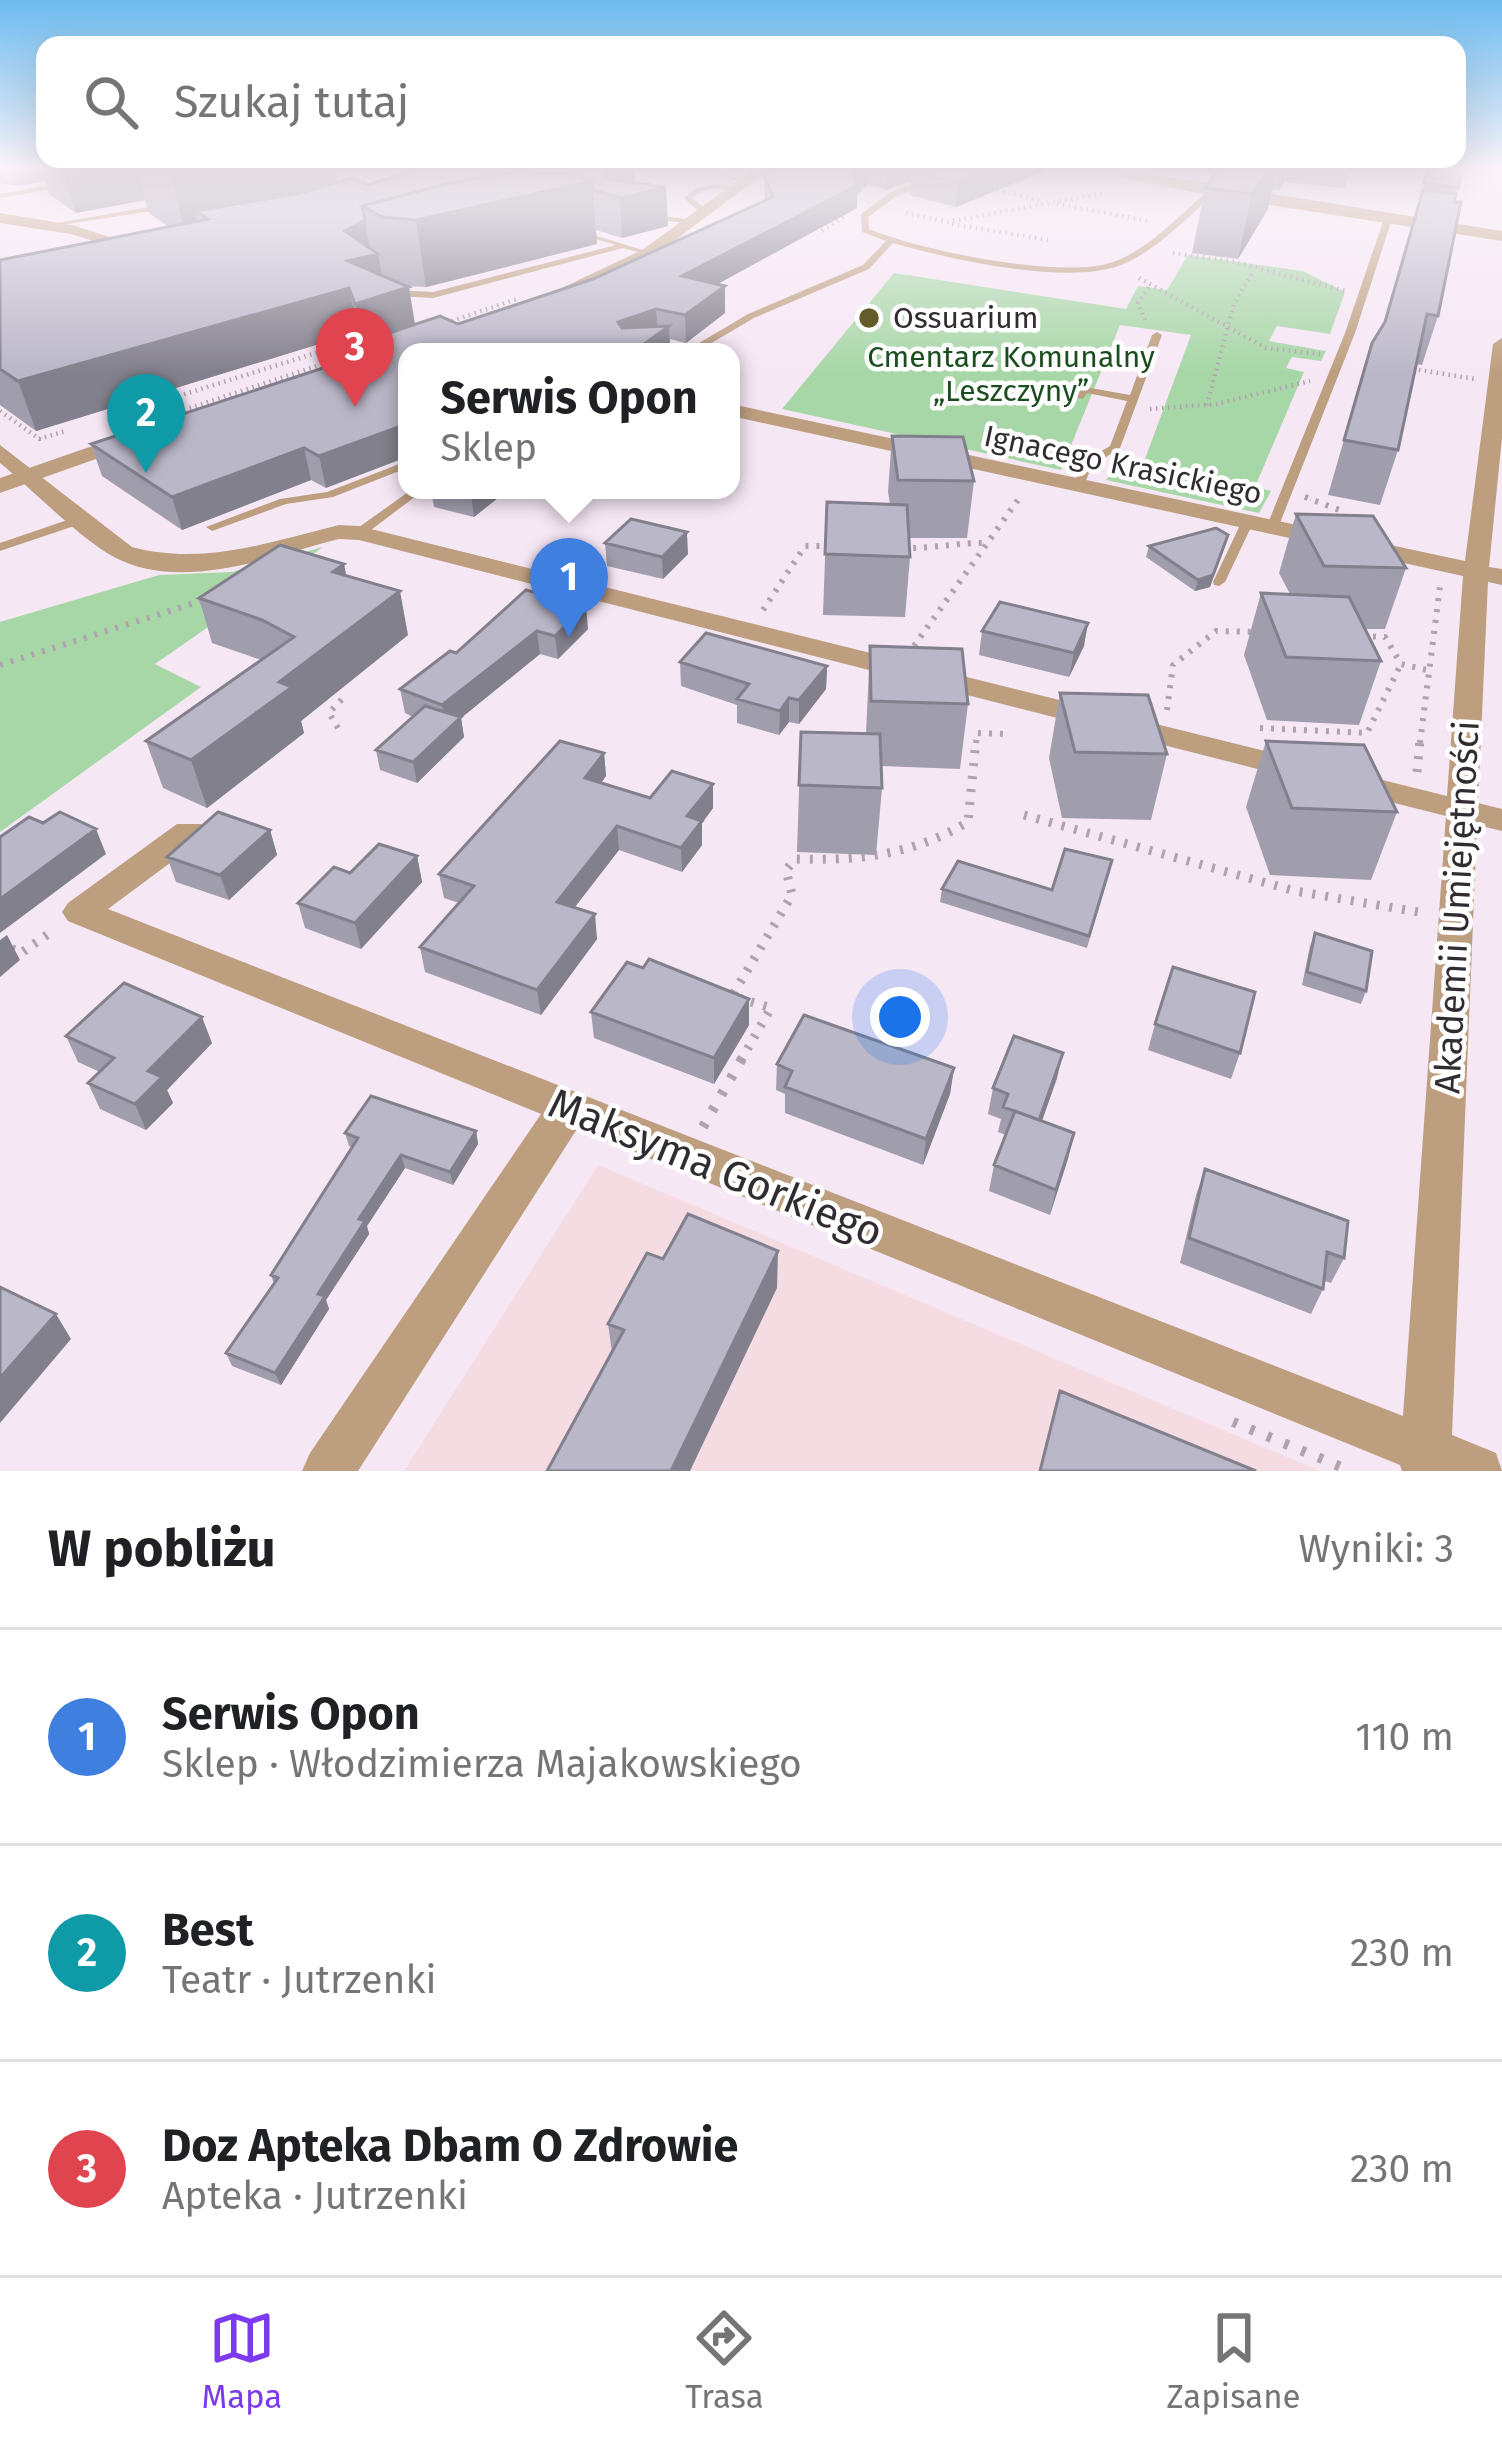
<!DOCTYPE html>
<html lang="pl">
<meta charset="utf-8">
<style>
:root{--surface:#fff;--page:#f6f6f6;--text:#202124;--muted:#757577;--line:#e0e0e0;--accent:#7c3aed}
body{margin:0;font-family:"Fira Sans",sans-serif;background:var(--page);color:var(--text)}
.you{position:absolute;left:900px;top:1017px;width:42px;height:42px;margin:-30px;border:9px solid #fff;border-radius:50%;background:#1a73e8;box-shadow:0 0 0 18px #1a73e833}
.badge{display:grid;place-items:center;width:78px;height:78px;border-radius:50%;background:var(--accent);color:#fff;font-size:39px;font-weight:700}
.pin{position:absolute;translate:-50% -99px;filter:drop-shadow(0 3px 6px #0008)}
.pin::after{content:'';position:absolute;top:63px;width:42px;height:36px;background:inherit;clip-path:polygon(0 0,100% 0,50% 100%)}
.popup{position:absolute;left:398px;top:343px;width:342px;height:156px;box-sizing:border-box;display:grid;place-content:center;border-radius:24px;background:var(--surface);filter:drop-shadow(0 3px 9px #0005);font-size:39px;white-space:nowrap;color:var(--muted)}
.popup b{font-size:45px;color:var(--text)}
.popup::after{content:'';position:absolute;left:50%;top:100%;margin-left:-24px;border:24px solid transparent;border-top-color:var(--surface)}
.list{margin:0;padding:0;list-style:none}
h2{display:flex;justify-content:space-between;align-items:center;height:156px;margin:0;padding:0 48px;font-size:51px}
h2 small{font-size:39px;font-weight:400;color:var(--muted)}
.list li{display:grid;grid-template-columns:78px 1fr auto;gap:36px;align-items:center;box-sizing:border-box;height:216px;padding:0 48px;border-top:3px solid var(--line)}
.list b{display:block;font-size:45px;white-space:nowrap}
.list p{margin:0;font-size:39px;white-space:nowrap;color:var(--muted)}
.list em{font-size:39px;font-style:normal;color:var(--muted)}
.icon{flex:none;width:66px;height:66px;fill:none;stroke:currentColor;stroke-width:2;stroke-linecap:round;stroke-linejoin:round}
.map{position:relative;flex:none;width:1502px;height:1471px;overflow:hidden}
.search{position:absolute;background:var(--surface);box-shadow:0 12px 48px #0002;left:36px;right:36px;top:36px;height:132px;display:flex;align-items:center;gap:30px;box-sizing:border-box;padding:0 42px;border-radius:24px;color:var(--muted);font-size:45px}
.sheet{height:804px;background:var(--surface)}
nav{display:flex;justify-content:space-around;align-items:center;box-sizing:border-box;height:168px;border-top:3px solid var(--line);background:var(--surface);font-size:33px;color:var(--muted)}
nav a{display:grid;justify-items:center;gap:6px}
nav .on{color:var(--accent)}
.map>svg:first-child{display:block}
</style>
<div class="map">
<svg width="1502" height="1471" viewBox="0 0 1502 1471">
<rect width="100%" height="100%" fill="#f6e7f5"/>
<path fill="#f5dbe2" d="M 598,1165 L 1320,1471 L 404,1471 Z"/>
<path fill="#a8d7a7" d="M 1188,255 L 1303,271 L 1345,292 L 1330,334 L 1277,326 L 1269,341 L 1326,351 L 1321,361 L 1292,357 L 1286,368 L 1304,372 L 1255,487 L 1271,491 L 1259,513 L 1106,480 L 1120,464 L 1142,467 L 1191,335 L 1120,325 L 1061,470 L 782,409 L 894,273 L 1126,309 L 1138,286 L 1167,290 Z
M 323,547 L 155,664 L 201,687 L 0,832 L 0,622 L 159,575 L 232,572 Z"/>
<g fill="none" stroke-linecap="round" stroke-linejoin="round">
<path stroke="#afa3ae" stroke-width="4.5" stroke-dasharray="1.5 4.5" stroke-linecap="butt" d="M 337,166 L 366,179 L 367,187
M 997,190 L 1042,201
M 1057,204 L 1148,221
M 906,213 L 948,222 L 1103,193
M 952,224 L 1048,240
M 822,231 L 846,215
M 1173,253 L 1235,262 L 1345,291
M 1139,278 L 1266,348 L 1321,354
M 1145,320 L 1138,303 L 1151,284
M 446,323 L 517,299
M 1407,368 L 1475,379
M 1207,405 L 1234,303 L 1254,270
M 1150,409 L 1217,404 L 1310,381
M 0,411 L 41,440
M 121,414 L 364,338
M 144,423 L 375,347
M 39,439 L 66,431
M 1305,497 L 1311,499"/>
<path stroke="#afa3ae" stroke-width="6" stroke-dasharray="3 8" stroke-linecap="butt" d="M 1305,497 L 1342,511 L 1340,517
M 902,548 C 933,549 959,542 988,543
M 763,610 L 805,546 L 833,546
M 1362,636 L 1385,637 L 1401,664 L 1427,670
M 914,646 L 1020,497
M 0,665 L 204,600
M 1167,710 L 1173,665 L 1216,631 L 1257,632
M 338,728 L 329,713 L 342,699
M 1260,728 L 1367,733 L 1401,664
M 976,743 L 977,733 L 1006,734
M 1420,743 L 1440,586"/>
<path stroke="#afa3ae" stroke-width="9" stroke-dasharray="3 10" stroke-linecap="butt" d="M 1417,772 L 1420,740
M 1024,815 L 1295,891 L 1424,913
M 0,943 L 21,953 L 54,930
M 741,1060 L 771,1008 L 732,996 L 792,895 L 786,870 L 795,859 C 859,861 912,855 968,822 L 976,740"/>
<path stroke="#afa3ae" stroke-width="10" stroke-dasharray="4.5 14" stroke-linecap="butt" d="M 703,1127 L 743,1057
M 1233,1422 L 1351,1471"/>
<path fill="#bd9f7f" fill-rule="evenodd" d="M 694,166 L 704,166 L 746,181 L 740,182 Z
M 958,166 L 968,166 L 895,197 L 868,217 L 869,229 C 919,250 1062,280 1113,262 C 1150,249 1180,214 1209,190 L 1216,192 C 1188,217 1156,251 1121,265 C 1068,286 948,259 893,243 L 869,269 L 754,318 L 696,352 L 684,352 L 748,314 L 863,265 L 886,241 L 862,232 L 861,214 L 889,193 Z
M 62,183 L 65,187 L 0,198 L 0,194 Z
M 717,184 L 741,188 L 737,190 C 720,188 706,186 692,198 L 709,211 L 709,215 L 703,215 L 684,198 L 696,188 Z
M 167,204 L 170,208 L 49,227 L 45,225 Z
M 648,214 L 693,220 L 697,222 L 693,224 L 645,218 Z
M 1388,217 L 1392,219 L 1355,333 L 1278,528 L 1272,532 L 1268,531 L 1266,528 L 1345,333 L 1384,219 Z
M 578,230 L 652,253 L 648,255 L 623,248 L 433,298 L 395,296 L 391,293 L 395,290 L 433,292 L 616,245 L 578,234 Z
M 1157,332 L 1162,335 L 1120,448 L 1092,466 L 1083,488 L 1075,488 L 1073,486 L 1083,462 L 1110,446 L 1127,401 L 1087,393 L 1083,399 L 1074,397 L 1085,387 L 1130,395 L 1152,335 Z
M 407,461 L 407,468 L 333,497 L 286,504 L 212,531 L 206,527 L 280,499 L 327,492 Z
M 411,490 L 424,490 L 363,536 L 355,536 L 355,530 Z
M 82,515 L 86,516 L 86,522 L 0,551 L 0,543 Z
M 1247,519 L 1253,523 L 1225,582 L 1219,586 L 1214,585 L 1213,582 L 1241,523 Z"/>
<path fill="#bd9f7f" fill-rule="evenodd" d="M 1488,166 L 1502,166 L 1502,171 L 1490,169 Z
M 0,213 L 72,225 L 154,251 L 146,256 L 70,234 L 0,223 Z
M 1502,338 L 1502,438 L 1489,567 L 1502,569 L 1502,585 L 1488,582 L 1478,803 L 1502,809 L 1502,831 L 1477,825 L 1452,1435 L 1496,1453 L 1502,1471 L 1402,1471 L 1400,1465 L 577,1129 L 358,1471 L 302,1471 L 310,1453 L 541,1114 L 68,921 L 62,912 L 68,903 L 177,824 L 201,824 L 205,832 L 201,840 L 108,909 L 1403,1416 L 1446,816 L 1339,789 L 1334,782 L 1350,772 L 1447,796 L 1463,576 L 731,416 L 731,404 L 1465,561 L 1493,344 Z
M 0,445 L 132,547 C 203,566 270,542 339,525 L 359,526 L 1297,759 L 1312,769 L 1297,779 L 359,540 L 339,539 C 272,556 181,593 114,557 C 79,538 32,489 0,463 Z"/>
<path fill="#bd9f7f" fill-rule="evenodd" d="M 758,166 L 774,166 L 654,256 L 562,299 L 547,295 L 642,250 Z
M 1070,166 L 1100,166 L 1502,231 L 1502,241 L 1212,196 Z
M 130,433 L 141,439 L 138,444 L 0,493 L 0,478 Z"/>
</g>
<path fill="#a09dac" d="M 0,166 L 335,166 L 338,182 L 368,185 L 424,166 L 634,166 L 635,183 L 668,226 L 622,238 L 596,230 L 597,244 L 426,287 L 406,286 L 415,324 L 458,324 L 593,279 L 765,200 L 764,174 L 775,166 L 1045,166 L 1044,171 L 956,207 L 910,195 L 911,181 L 886,190 L 868,185 L 857,194 L 857,208 L 717,284 L 725,313 L 686,343 L 670,339 L 670,352 L 407,352 L 326,488 L 311,480 L 182,530 L 102,476 L 91,444 L 367,353 L 366,348 L 363,349 L 358,332 L 36,431 L 0,405 L 0,260 L 169,227 L 149,213 L 145,200 L 76,213 L 49,194 L 45,181 L 17,186 L 0,183 Z
M 1156,166 L 1351,166 L 1345,188 L 1284,182 L 1279,190 L 1272,189 L 1268,209 L 1238,259 L 1192,253 L 1205,188 L 1216,174 Z
M 1429,166 L 1464,166 L 1454,202 L 1438,316 L 1422,365 L 1416,364 L 1398,450 L 1380,505 L 1328,495 L 1372,343 L 1384,324 Z
M 892,436 L 974,481 L 967,538 L 909,538 L 910,557 L 905,617 L 823,615 L 827,502 L 890,504 L 888,492 Z
M 431,490 L 508,490 L 474,517 L 434,507 Z
M 1296,514 L 1406,568 L 1385,629 L 1365,629 L 1381,661 L 1359,725 L 1267,720 L 1244,655 L 1261,593 L 1290,594 L 1279,573 Z
M 605,543 L 688,554 L 663,579 L 607,566 Z
M 1149,546 L 1225,546 L 1210,587 L 1195,591 L 1146,557 Z
M 347,576 L 408,635 L 301,721 L 304,733 L 207,808 L 163,788 L 146,741 L 261,660 L 212,643 L 199,598 Z
M 526,590 L 588,629 L 558,659 L 540,654 L 461,718 L 464,737 L 417,783 L 380,770 L 376,750 L 413,717 L 405,713 L 400,689 L 456,653 Z
M 982,631 L 1084,646 L 1069,677 L 979,655 Z
M 870,646 L 968,704 L 960,769 L 881,766 L 882,788 L 876,855 L 797,852 L 801,732 L 866,734 Z
M 680,662 L 827,666 L 826,689 L 799,724 L 789,722 L 779,735 L 737,723 L 737,705 L 681,686 Z
M 1060,693 L 1167,754 L 1151,820 L 1062,818 L 1049,758 Z
M 1266,741 L 1397,812 L 1371,880 L 1270,875 L 1246,807 Z
M 604,753 L 606,776 L 601,783 L 650,798 L 713,784 L 713,808 L 702,823 L 702,845 L 682,872 L 619,850 L 575,907 L 597,939 L 541,1015 L 425,972 L 420,947 L 459,903 L 444,898 L 439,874 Z
M 270,830 L 277,855 L 229,900 L 176,882 L 167,857 Z
M 417,856 L 422,882 L 361,949 L 305,928 L 298,903 L 350,873 Z
M 1112,860 L 1087,948 L 940,902 L 942,889 L 1052,890 Z
M 1315,933 L 1366,991 L 1361,1004 L 1302,985 L 1310,946 Z
M 643,968 L 749,999 L 749,1025 L 714,1084 L 594,1038 L 591,1012 Z
M 1155,1024 L 1240,1053 L 1231,1079 L 1148,1050 Z
M 66,1036 L 212,1043 L 167,1090 L 173,1103 L 146,1130 L 100,1109 L 88,1083 L 100,1072 L 78,1062 Z
M 777,1064 L 954,1068 L 950,1094 L 923,1165 L 785,1113 L 785,1094 L 776,1090 Z
M 1057,1078 L 1042,1121 L 1074,1133 L 1050,1215 L 989,1191 L 994,1165 L 1006,1135 L 998,1132 L 1001,1119 L 988,1114 L 993,1088 Z
M 476,1131 L 478,1144 L 453,1185 L 405,1168 L 367,1226 L 369,1234 L 326,1300 L 329,1309 L 281,1385 L 232,1366 L 226,1353 L 274,1284 L 271,1275 L 352,1147 L 349,1146 L 345,1133 Z
M 1205,1169 L 1344,1258 L 1331,1283 L 1324,1281 L 1323,1289 L 1311,1314 L 1180,1263 L 1196,1195 Z
M 663,1259 L 777,1288 L 612,1352 L 608,1324 Z"/>
<path fill="#82808c" d="M 10,166 L 41,166 L 45,181 L 17,186 Z
M 61,166 L 136,166 L 145,200 L 76,213 Z
M 155,166 L 335,166 L 342,207 L 208,219 L 195,211 L 201,237 L 187,240 L 171,176 Z
M 618,166 L 634,166 L 636,194 L 666,187 L 668,226 L 622,238 L 620,198 L 605,179 L 608,170 Z
M 864,166 L 869,166 L 868,185 L 857,194 L 857,208 L 683,303 L 682,276 L 853,175 Z
M 954,166 L 912,172 L 911,181 L 886,190 L 887,167 Z
M 1002,166 L 1045,166 L 1044,171 L 956,207 L 958,183 Z
M 1271,166 L 1278,166 L 1268,209 L 1238,259 L 1252,194 Z
M 1286,166 L 1288,166 L 1284,182 L 1279,190 Z
M 592,181 L 597,244 L 426,287 L 416,220 Z
M 365,220 L 371,256 L 378,254 L 385,294 L 409,287 L 416,331 L 365,341 L 366,348 L 363,349 L 345,231 Z
M 725,286 L 725,313 L 686,343 L 685,315 Z
M 349,288 L 358,332 L 36,431 L 18,381 Z
M 656,309 L 658,335 L 669,326 L 670,352 L 633,352 L 620,350 L 618,322 Z
M 407,424 L 407,457 L 326,488 L 319,456 Z
M 304,448 L 311,480 L 182,530 L 172,497 Z
M 478,490 L 508,490 L 474,517 L 471,495 Z
M 687,532 L 688,554 L 663,579 L 662,557 Z
M 1228,535 L 1210,587 L 1195,591 L 1198,580 Z
M 344,564 L 353,608 L 333,572 Z
M 400,591 L 408,635 L 301,721 L 304,733 L 207,808 L 191,760 L 279,682 Z
M 586,606 L 588,629 L 558,659 L 555,636 Z
M 1088,623 L 1084,646 L 1069,677 L 1074,653 Z
M 537,631 L 540,654 L 461,718 L 464,737 L 417,783 L 413,762 L 446,729 L 442,705 Z
M 827,666 L 826,689 L 799,724 L 799,700 Z
M 789,698 L 789,722 L 779,735 L 780,711 Z
M 604,753 L 606,776 L 587,802 L 585,778 Z
M 713,784 L 713,808 L 702,823 L 702,845 L 682,872 L 681,848 L 687,816 Z
M 617,826 L 619,850 L 560,926 L 557,902 Z
M 96,829 L 106,854 L 0,933 L 0,899 Z
M 270,830 L 277,855 L 229,900 L 220,875 Z
M 417,856 L 422,882 L 361,949 L 355,923 Z
M 595,914 L 597,939 L 541,1015 L 537,990 Z
M 7,935 L 20,960 L 0,977 L 0,940 Z
M 749,999 L 749,1025 L 714,1084 L 714,1058 Z
M 202,1017 L 212,1043 L 167,1090 L 173,1103 L 146,1130 L 135,1104 L 148,1071 Z
M 1063,1053 L 1057,1078 L 1033,1146 L 1039,1120 Z
M 954,1068 L 950,1094 L 923,1165 L 926,1139 Z
M 476,1131 L 478,1144 L 453,1185 L 450,1172 Z
M 1074,1133 L 1068,1159 L 1050,1215 L 1056,1190 Z
M 401,1155 L 405,1168 L 367,1226 L 369,1234 L 326,1300 L 329,1309 L 281,1385 L 275,1373 L 359,1219 Z
M 778,1251 L 777,1288 L 690,1471 L 671,1471 Z
M 56,1314 L 71,1339 L 0,1423 L 0,1378 Z"/>
<path fill="#bab7c8" stroke="#82808c" stroke-width="3" d="M 155,166 L 231,166 L 171,176 Z
M 424,166 L 618,166 L 608,170 L 605,179 L 666,187 L 620,198 L 593,190 L 592,181 L 571,174 L 515,172 L 450,183 L 362,206 L 365,220 L 345,231 L 378,254 L 348,261 L 409,287 L 355,304 L 349,288 L 18,381 L 0,369 L 0,260 L 208,219 L 195,211 L 296,194 L 353,178 L 368,185 Z
M 775,166 L 864,166 L 853,175 L 858,185 L 682,276 L 725,286 L 685,315 L 656,309 L 618,322 L 622,328 L 669,326 L 633,352 L 407,352 L 407,424 L 319,456 L 304,448 L 172,497 L 91,444 L 369,353 L 365,341 L 440,316 L 458,324 L 593,279 L 773,197 L 764,174 Z
M 927,166 L 1002,166 L 958,183 L 912,172 Z
M 1221,166 L 1271,166 L 1252,194 L 1205,188 Z
M 1429,166 L 1464,166 L 1458,188 L 1424,183 Z
M 515,172 L 571,174 L 592,181 L 416,220 L 382,217 L 362,206 L 450,183 Z
M 1423,190 L 1456,194 L 1454,202 L 1461,202 L 1438,316 L 1427,314 L 1398,450 L 1344,440 L 1372,343 L 1385,322 Z
M 892,436 L 963,437 L 974,481 L 898,480 Z
M 448,490 L 478,490 L 471,495 Z
M 827,502 L 907,505 L 910,557 L 825,554 Z
M 1296,514 L 1373,516 L 1406,568 L 1324,566 Z
M 631,519 L 687,532 L 662,557 L 605,543 Z
M 1216,528 L 1228,535 L 1213,575 L 1198,580 L 1149,546 Z
M 280,545 L 344,564 L 333,572 L 400,591 L 279,682 L 292,687 L 191,760 L 146,741 L 294,637 L 262,620 L 199,598 Z
M 526,590 L 586,606 L 555,636 L 537,631 L 442,705 L 400,689 L 450,651 L 456,653 Z
M 1261,593 L 1349,597 L 1381,661 L 1286,657 Z
M 1000,602 L 1088,623 L 1074,653 L 982,631 Z
M 706,633 L 827,666 L 799,700 L 789,698 L 780,711 L 737,699 L 749,684 L 680,662 Z
M 870,646 L 962,649 L 968,704 L 871,701 Z
M 1060,693 L 1148,695 L 1167,754 L 1075,752 Z
M 425,706 L 461,717 L 413,762 L 376,750 Z
M 801,732 L 880,734 L 882,788 L 799,785 Z
M 560,741 L 604,753 L 585,778 L 650,798 L 672,771 L 713,784 L 687,816 L 702,821 L 681,848 L 617,826 L 557,902 L 595,914 L 537,990 L 420,947 L 474,886 L 439,874 Z
M 1266,741 L 1364,745 L 1397,812 L 1292,808 Z
M 60,812 L 96,829 L 0,899 L 0,837 L 29,817 L 43,823 Z
M 218,812 L 270,830 L 220,875 L 167,857 Z
M 379,844 L 417,856 L 355,923 L 298,903 L 334,867 L 350,873 Z
M 1065,849 L 1112,860 L 1089,936 L 942,889 L 958,861 L 1052,890 Z
M 1315,933 L 1372,951 L 1366,991 L 1307,972 Z
M 649,959 L 749,999 L 714,1058 L 591,1012 L 627,962 L 643,968 Z
M 1173,967 L 1255,992 L 1240,1053 L 1155,1024 Z
M 124,983 L 202,1017 L 148,1071 L 162,1077 L 135,1104 L 88,1083 L 114,1058 L 66,1036 Z
M 804,1015 L 954,1068 L 926,1139 L 785,1087 L 792,1071 L 777,1064 Z
M 1014,1036 L 1063,1053 L 1039,1120 L 1003,1107 L 1008,1094 L 993,1088 Z
M 371,1096 L 476,1131 L 450,1172 L 401,1155 L 359,1219 L 365,1221 L 318,1294 L 325,1296 L 275,1373 L 226,1353 L 278,1278 L 271,1275 L 358,1138 L 345,1133 Z
M 1015,1111 L 1074,1133 L 1056,1190 L 994,1165 Z
M 1205,1169 L 1348,1221 L 1344,1258 L 1327,1252 L 1323,1289 L 1189,1238 Z
M 688,1214 L 778,1251 L 671,1471 L 547,1471 L 624,1330 L 608,1324 L 647,1253 L 663,1259 Z
M 0,1287 L 56,1314 L 0,1378 Z
M 1060,1391 L 1256,1471 L 1040,1471 Z"/>
<linearGradient id="sky" x2="0" y2="1"><stop stop-color="#6dbbef"/><stop offset="0.45" stop-color="#fbf4fa"/><stop offset="1" stop-color="#fbf4fa" stop-opacity="0"/></linearGradient>
<rect width="1502" height="372" fill="url(#sky)"/>
<circle fill="#645c28" stroke="#fff" stroke-width="4.5" cx="869" cy="318" r="12"/>
<g text-anchor="middle" stroke-width="9" stroke-linejoin="round" paint-order="stroke">
<g font-size="30" fill="#312c31" stroke="#fff" text-anchor="start">
<text x="893" y="328">Ossuarium</text>
</g>
<g font-size="30" fill="#1b4d1e" stroke="#fff">
<text x="1011" y="367">Cmentarz Komunalny<tspan x="1011" dy="34">„Leszczyny”</tspan></text>
</g>
<g font-size="30" fill="#312c31" stroke="#fff">
<text transform="translate(1123 465) rotate(12)" y="10">Ignacego Krasickiego</text>
</g>
<g font-size="36" fill="#312c31" stroke="#fff">
<text transform="translate(1456 907) rotate(-87)" y="13">Akademii Umiejętności</text>
</g>
<g font-size="42" fill="#312c31" stroke="#fff">
<text transform="translate(716 1167) rotate(22)" y="15">Maksyma Gorkiego</text>
</g>
</g>
</svg>
<div class="you"></div>
<div class="pin badge" style="left:569px;top:637px;background:#3f7fe0">1</div>
<div class="popup"><b>Serwis Opon</b>Sklep</div>
<div class="pin badge" style="left:146px;top:473px;background:#0f9aa8">2</div>
<div class="pin badge" style="left:355px;top:407px;background:#e0444e">3</div>
<div class="search"><svg class="icon" aria-label="search" viewBox="0 0 24 24"><circle cx="10" cy="10" r="6"/><path d="M15 15l6 6"/></svg>Szukaj tutaj</div>
</div>
<section class="sheet">
<h2>W pobliżu<small>Wyniki: 3</small></h2>
<ul class="list">
<li><span class="badge" style="background:#3f7fe0">1</span><div><b>Serwis Opon</b><p>Sklep · Włodzimierza Majakowskiego</p></div><em>110 m</em></li>
<li><span class="badge" style="background:#0f9aa8">2</span><div><b>Best</b><p>Teatr · Jutrzenki</p></div><em>230 m</em></li>
<li><span class="badge" style="background:#e0444e">3</span><div><b>Doz Apteka Dbam O Zdrowie</b><p>Apteka · Jutrzenki</p></div><em>230 m</em></li>
</ul>
</section>
<nav>
<a class="on"><svg class="icon" aria-label="map" viewBox="0 0 24 24"><path d="M3 6l6-2 6 2 6-2v14l-6 2-6-2-6 2zM9 4v14M15 6v14"/></svg>Mapa</a>
<a><svg class="icon" aria-label="directions" viewBox="0 0 24 24"><path d="M12 3l9 9-9 9-9-9zM9 14v-3h6M13 9l2 2-2 2"/></svg>Trasa</a>
<a><svg class="icon" aria-label="saved" viewBox="0 0 24 24"><path d="M7 4h10v16l-5-4-5 4z"/></svg>Zapisane</a>
</nav>
